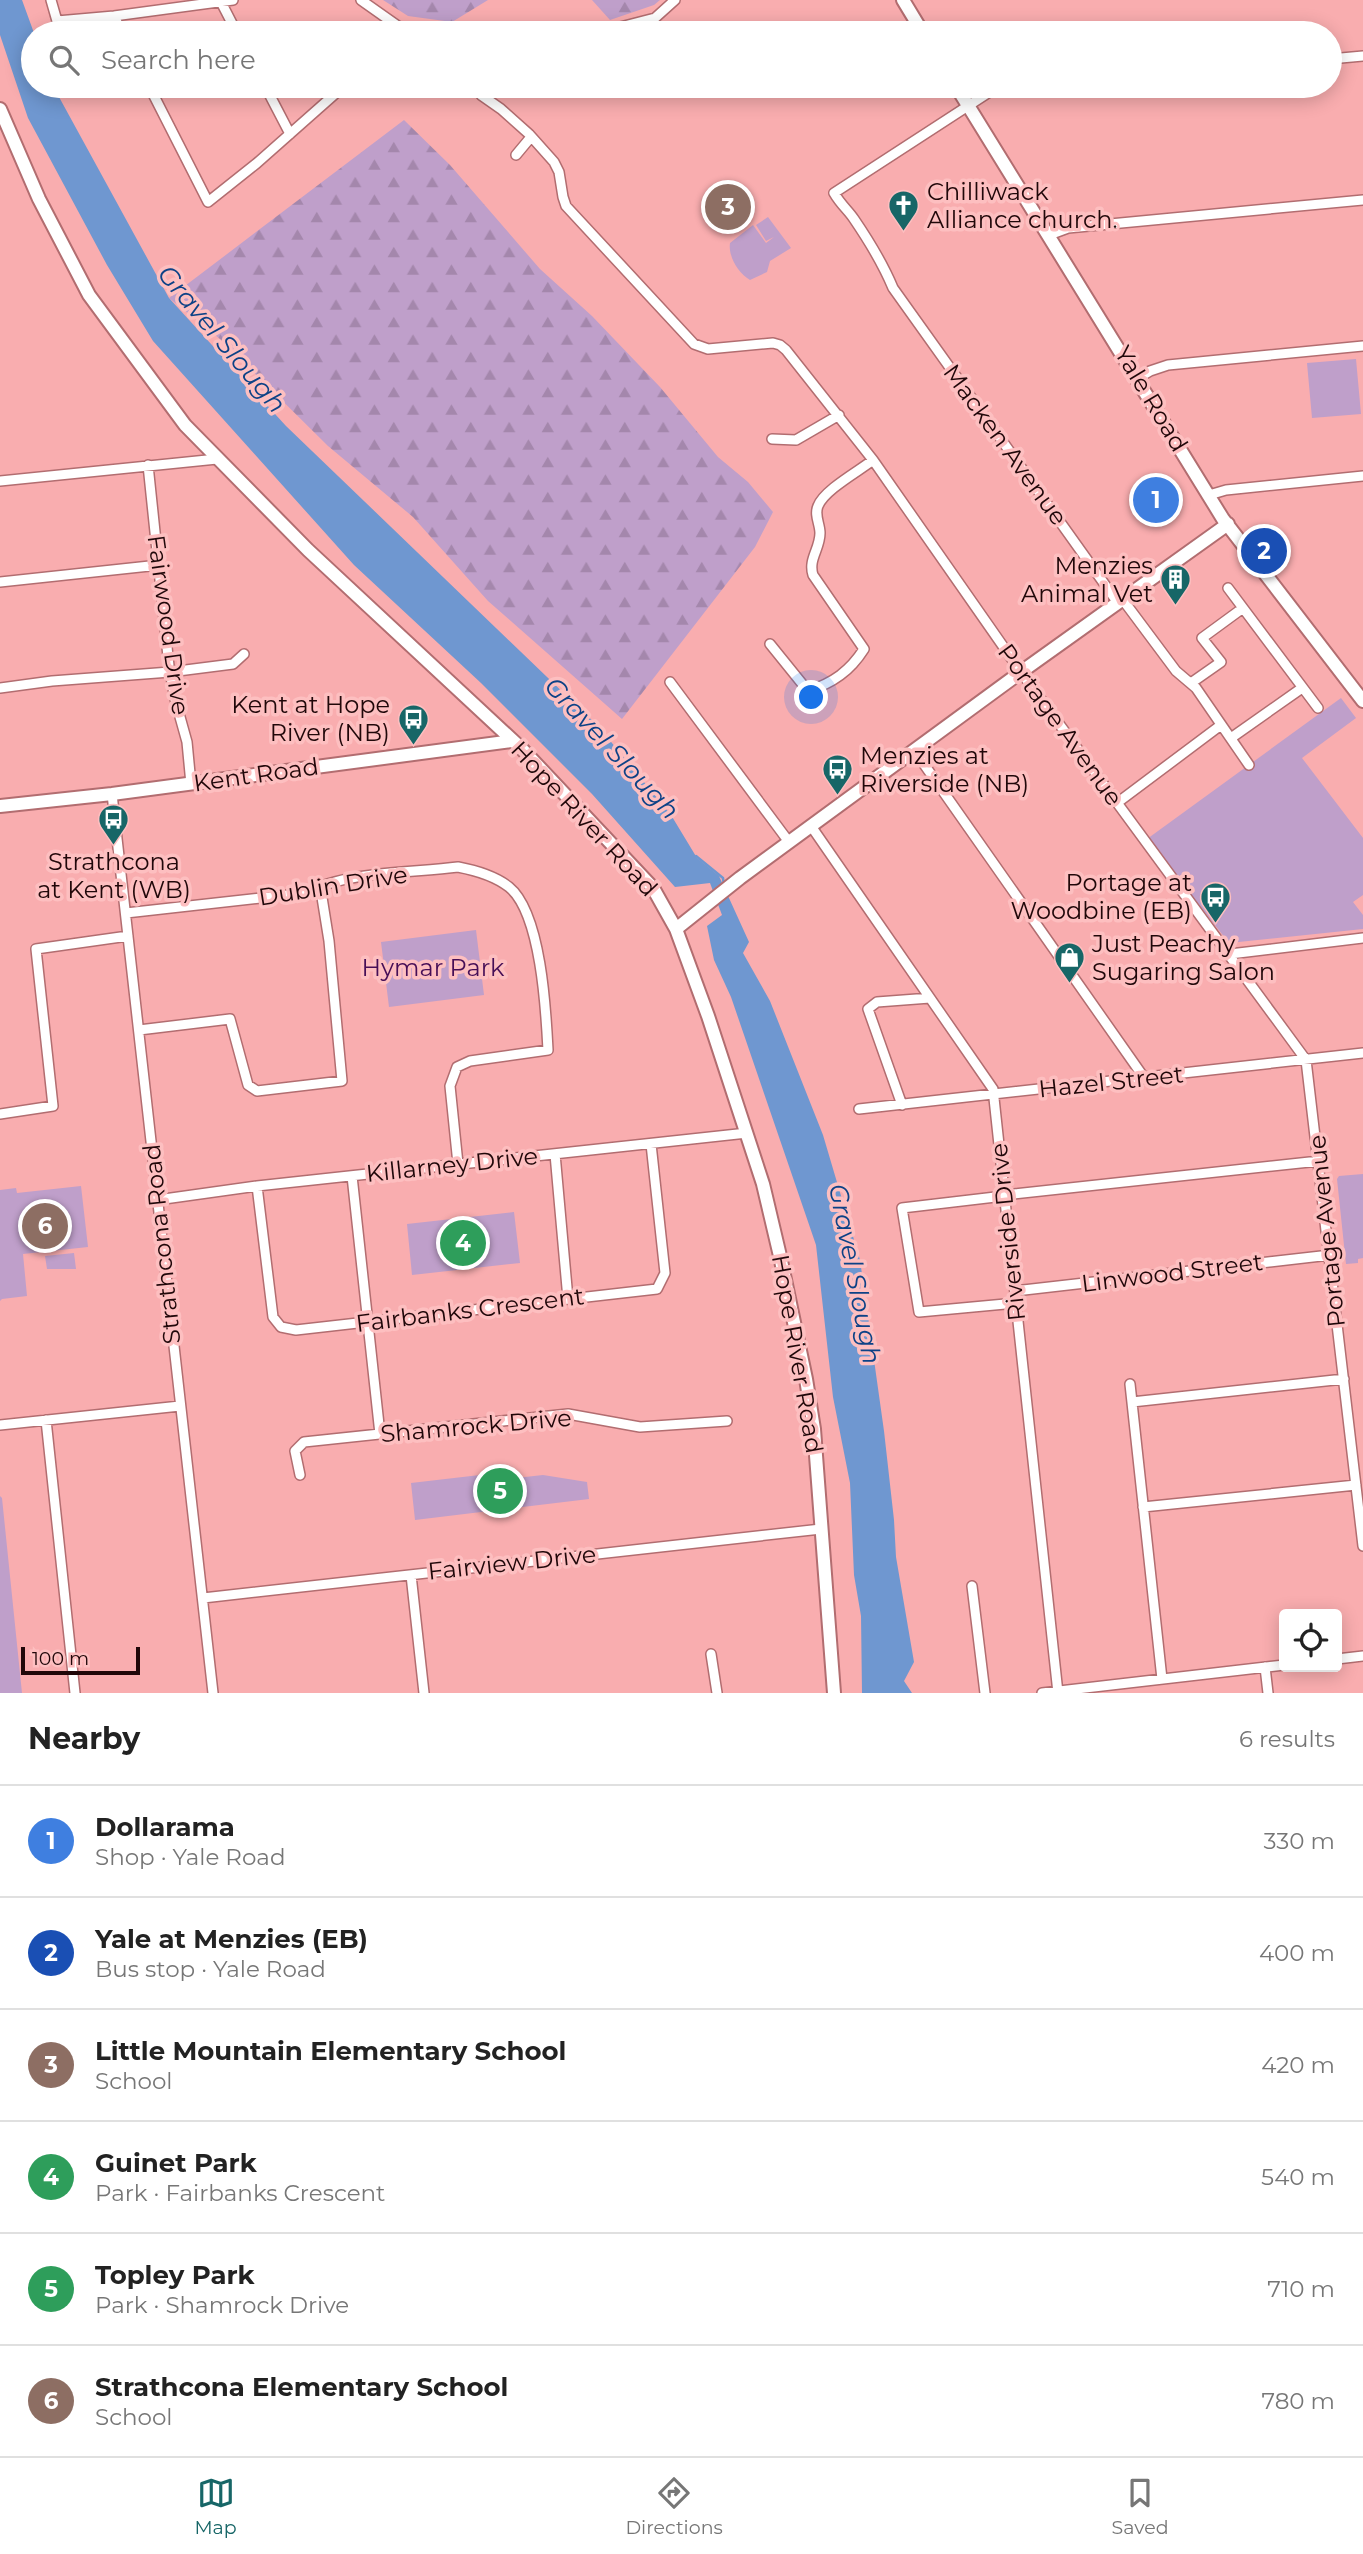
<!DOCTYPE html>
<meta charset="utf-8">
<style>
:root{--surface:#fff;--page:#f2f2f2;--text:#222;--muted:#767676;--line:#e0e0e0;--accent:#176667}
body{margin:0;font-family:Montserrat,sans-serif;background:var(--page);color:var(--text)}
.controls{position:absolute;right:21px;bottom:21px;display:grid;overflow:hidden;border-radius:7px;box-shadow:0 4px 18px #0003}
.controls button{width:63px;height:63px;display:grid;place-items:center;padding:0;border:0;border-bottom:2px solid var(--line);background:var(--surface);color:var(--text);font:35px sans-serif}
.scale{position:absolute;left:21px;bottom:18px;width:119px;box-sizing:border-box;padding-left:7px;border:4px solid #200709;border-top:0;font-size:19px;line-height:24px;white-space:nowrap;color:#200709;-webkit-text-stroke:5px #fdbfc0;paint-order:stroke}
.you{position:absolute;left:812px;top:698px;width:24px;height:24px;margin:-18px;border:5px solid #fff;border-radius:50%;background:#1a73e8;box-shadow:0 0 0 10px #1a73e833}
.badge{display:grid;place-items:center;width:46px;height:46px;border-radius:50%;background:var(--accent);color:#fff;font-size:23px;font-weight:700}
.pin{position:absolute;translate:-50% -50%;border:4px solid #fff;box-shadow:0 2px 7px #0006}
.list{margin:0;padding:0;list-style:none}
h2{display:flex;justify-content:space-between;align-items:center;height:91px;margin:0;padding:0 28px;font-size:30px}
h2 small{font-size:23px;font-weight:400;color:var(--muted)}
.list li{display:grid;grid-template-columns:46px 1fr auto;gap:21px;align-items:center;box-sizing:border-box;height:112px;padding:0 28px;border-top:2px solid var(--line)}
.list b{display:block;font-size:26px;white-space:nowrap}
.list p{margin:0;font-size:23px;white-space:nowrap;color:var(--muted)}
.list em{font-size:23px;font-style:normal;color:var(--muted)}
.icon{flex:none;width:38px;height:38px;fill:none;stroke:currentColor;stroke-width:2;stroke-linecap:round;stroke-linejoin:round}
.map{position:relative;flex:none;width:1363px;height:1693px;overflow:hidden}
.search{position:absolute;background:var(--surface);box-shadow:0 4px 18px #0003;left:21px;right:21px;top:21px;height:77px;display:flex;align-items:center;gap:18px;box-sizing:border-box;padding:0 24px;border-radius:38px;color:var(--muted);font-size:26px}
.sheet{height:763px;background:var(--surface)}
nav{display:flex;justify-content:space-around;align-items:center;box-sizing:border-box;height:98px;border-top:2px solid var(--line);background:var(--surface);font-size:19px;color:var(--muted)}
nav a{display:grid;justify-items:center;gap:4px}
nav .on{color:var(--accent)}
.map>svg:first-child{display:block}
</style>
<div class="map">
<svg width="1363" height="1693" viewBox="0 0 1363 1693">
<defs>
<pattern id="forest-firs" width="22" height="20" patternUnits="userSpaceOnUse" patternTransform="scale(1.75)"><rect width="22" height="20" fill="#bf9fca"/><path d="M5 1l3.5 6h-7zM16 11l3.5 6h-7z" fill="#a487ac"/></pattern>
</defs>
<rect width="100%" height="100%" fill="#f9adaf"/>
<path fill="url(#forest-firs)" d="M 383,0 L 488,0 L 452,22 L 408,16 Z
M 592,0 L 660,0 L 654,5 L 610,20 Z
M 404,120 L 450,165 L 540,269 L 592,316 L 660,387 L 718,457 L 748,482 L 773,512 L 755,547 L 622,719 L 488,601 L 413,517 L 328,446 L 220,339 L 169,298 Z"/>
<path fill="#bf9fca" d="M 768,217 L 791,248 L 770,261 L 767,272 L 750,280 C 738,273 728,256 730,243 L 753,225 L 766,243 L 774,237 L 766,241 L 756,225 Z
M 1356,359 L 1361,414 L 1312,418 L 1307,363 Z
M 1341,698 L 1356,718 L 1302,758 L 1363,838 L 1363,895 L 1353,902 L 1363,915 L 1363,929 L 1229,943 L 1147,839 Z
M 476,930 L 484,995 L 389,1007 L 381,942 Z
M 1363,1174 L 1363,1258 L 1358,1259 L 1358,1263 L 1346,1264 L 1337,1179 L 1339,1176 Z
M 81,1186 L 88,1247 L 23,1254 L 27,1296 L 2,1299 L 0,1301 L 0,1190 L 16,1188 L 17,1193 Z
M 514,1212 L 520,1263 L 412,1275 L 407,1224 Z
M 74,1253 L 76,1269 L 47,1269 L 45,1256 Z
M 515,1471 L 516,1478 L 543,1475 L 587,1482 L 589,1499 L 415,1520 L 411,1483 Z
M 0,1496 L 2,1498 L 22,1693 L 0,1693 Z"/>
<path fill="#6f97d0" d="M 0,0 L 22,0 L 34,33 L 33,86 L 53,86 L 169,298 L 286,426 L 598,726 L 671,815 L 697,858 L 719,876 L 749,942 L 743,953 L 770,1001 L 823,1135 L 860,1260 L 884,1431 L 894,1520 L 896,1557 L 914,1662 L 904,1681 L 912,1693 L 862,1693 L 861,1616 L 854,1575 L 850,1483 L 833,1397 L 816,1245 L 731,997 L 714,960 L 707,926 L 722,915 L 710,883 L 675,887 L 592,794 L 481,683 L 354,565 L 153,341 L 107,265 L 28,118 L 0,35 Z"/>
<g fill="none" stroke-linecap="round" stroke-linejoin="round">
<path stroke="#6f97d0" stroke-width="2.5" d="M 696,856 L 723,878 L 724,886"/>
<defs>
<path id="street" d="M 51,0 L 57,21 L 114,16 L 233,0
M 361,0 L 402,29 L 425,33
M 221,2 L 237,33
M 114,16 L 122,33
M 597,33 L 655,18 L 675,0
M 1330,59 L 1363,56
M 149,86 L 208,202 L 257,163 L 344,86
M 265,86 L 290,134
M 479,86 L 481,95 L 501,109 L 529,134 L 554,162 L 559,172 L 563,197 L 566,206 L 694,344 L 708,349 L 773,343 L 780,345 L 786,350 L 873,460 L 1021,672 L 1306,1060 L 1363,1546
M 1049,86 L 991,91 L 834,193 C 841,205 848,210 854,219 C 869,241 883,264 893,288 L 1118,603
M 516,155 L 531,137
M 1049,235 L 1068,228 L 1363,200
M 1138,378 L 1150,371 L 1168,365 L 1363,346
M 772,439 L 796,440 L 839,415
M 148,465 L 169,666 L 175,699 L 187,742 L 191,784
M 0,481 L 217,459
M 1209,495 L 1226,490 L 1363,476
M 0,582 L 159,565
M 1228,588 L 1318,708
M 1123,600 L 1176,671 L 1196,688 L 1249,765
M 770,644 L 808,691 C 833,683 850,671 864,649 L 813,575 C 808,559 820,549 820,533 C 820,524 814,515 818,506 C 824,490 859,471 873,460
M 670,682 L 789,842
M 1191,683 L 1221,662 L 1202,638 L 1243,608
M 0,688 L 52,681 L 170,672 L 233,664 L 244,654
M 1231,738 L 1302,688
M 914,750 L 1145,1079
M 112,794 L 213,1693
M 1117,803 L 1221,725
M 811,826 L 993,1089 L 1058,1693
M 126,913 L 306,893 C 346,871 411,873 458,867 C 474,870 495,876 509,887 C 541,913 546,1010 548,1050 L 470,1061 L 457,1067 L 450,1086 L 458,1164
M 1230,954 L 1363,938
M 139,1030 L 230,1019 L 248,1085 L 257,1091 L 342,1081 L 329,941 L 320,885
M 902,1105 L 868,1009 L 877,1002 L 930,998
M 859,1109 L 1363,1053
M 0,1114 L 53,1106 L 36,949 L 128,936
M 555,1154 L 568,1299
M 352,1176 L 380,1434
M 257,1186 L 273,1317 L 281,1327 L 296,1330 L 657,1289 L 665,1273 L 651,1144
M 1005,1195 L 1319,1161
M 1004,1196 L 902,1208 L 919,1312 L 1016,1303
M 157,1200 L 257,1186 L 747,1133
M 1015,1291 L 1330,1255
M 1130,1384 L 1162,1679
M 1132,1402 L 1344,1379
M 46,1420 L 75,1693
M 0,1425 L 180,1406
M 300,1475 L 295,1451 L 304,1442 L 568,1414 L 640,1427 L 727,1421
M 1143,1507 L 1356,1485
M 411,1575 L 424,1693
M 972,1586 L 985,1693
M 203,1598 L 821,1529
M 711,1654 L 717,1693
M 1337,1659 L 1363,1656
M 1265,1667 L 1268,1693
M 1042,1693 L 1284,1665"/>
<path id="secondary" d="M 903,0 L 923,33
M 956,86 L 1223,519 L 1363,701
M 0,109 L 39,199 L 89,295 L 185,425 L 308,550 L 523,750 L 653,888 L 676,929 L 708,1016 L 763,1184 L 780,1256 L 806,1379 L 814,1429 L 834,1693
M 0,806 L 112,794 L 512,741
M 676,929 L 740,878 L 1021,672 L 1228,524"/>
</defs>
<use href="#street" stroke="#b26d70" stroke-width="12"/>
<use href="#secondary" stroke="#b26d70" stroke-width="16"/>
<use href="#street" stroke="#fff" stroke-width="9"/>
<use href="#secondary" stroke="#fff" stroke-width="12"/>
</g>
<defs>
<symbol id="church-pin" viewBox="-11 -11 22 30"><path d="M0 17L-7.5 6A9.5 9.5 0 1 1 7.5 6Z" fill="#176667" stroke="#fdbfc0"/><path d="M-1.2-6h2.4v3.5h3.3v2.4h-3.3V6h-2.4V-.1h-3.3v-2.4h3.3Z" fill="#fff"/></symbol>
<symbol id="building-pin" viewBox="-11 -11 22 30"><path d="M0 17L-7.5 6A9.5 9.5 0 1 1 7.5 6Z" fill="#176667" stroke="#fdbfc0"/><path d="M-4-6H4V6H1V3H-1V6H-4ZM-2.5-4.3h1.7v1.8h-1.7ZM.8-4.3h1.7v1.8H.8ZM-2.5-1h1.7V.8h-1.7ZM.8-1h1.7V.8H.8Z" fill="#fff"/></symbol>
<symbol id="bus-pin" viewBox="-11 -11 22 30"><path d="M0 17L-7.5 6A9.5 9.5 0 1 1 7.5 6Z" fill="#176667" stroke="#fdbfc0"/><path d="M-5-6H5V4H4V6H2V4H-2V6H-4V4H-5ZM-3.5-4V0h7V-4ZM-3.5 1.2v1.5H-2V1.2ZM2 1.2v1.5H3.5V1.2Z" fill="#fff"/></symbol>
<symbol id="shop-pin" viewBox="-11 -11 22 30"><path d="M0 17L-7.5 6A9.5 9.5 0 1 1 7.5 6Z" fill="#176667" stroke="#fdbfc0"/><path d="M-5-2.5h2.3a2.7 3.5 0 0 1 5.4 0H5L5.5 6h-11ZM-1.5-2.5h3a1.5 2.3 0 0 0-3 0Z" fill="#fff"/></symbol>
</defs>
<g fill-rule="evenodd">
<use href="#church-pin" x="886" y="188" width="35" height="47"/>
<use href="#building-pin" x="1158" y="562" width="35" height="47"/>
<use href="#bus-pin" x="396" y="702" width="35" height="47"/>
<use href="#bus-pin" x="820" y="752" width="35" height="47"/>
<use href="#bus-pin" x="96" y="802" width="35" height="47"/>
<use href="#bus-pin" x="1198" y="880" width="35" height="47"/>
<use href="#shop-pin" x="1052" y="940" width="35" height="47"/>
</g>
<g text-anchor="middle" stroke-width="7" stroke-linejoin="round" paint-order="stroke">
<g font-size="24" fill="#200709" stroke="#fdbfc0" text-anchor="start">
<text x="927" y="200">Chilliwack<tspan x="927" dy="28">Alliance church.</tspan></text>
<text x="1153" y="574" text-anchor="end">Menzies<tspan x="1153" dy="28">Animal Vet</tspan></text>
<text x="390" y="713" text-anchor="end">Kent at Hope<tspan x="390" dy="28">River (NB)</tspan></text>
<text x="860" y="764">Menzies at<tspan x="860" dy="28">Riverside (NB)</tspan></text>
<text x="114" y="870" text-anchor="middle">Strathcona<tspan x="114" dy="28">at Kent (WB)</tspan></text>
<text x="1192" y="891" text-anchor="end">Portage at<tspan x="1192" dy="28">Woodbine (EB)</tspan></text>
<text x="1092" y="952">Just Peachy<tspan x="1092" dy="28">Sugaring Salon</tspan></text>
</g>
<g font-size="24" fill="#200709" stroke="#fdbfc0">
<text transform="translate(1151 399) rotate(59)" y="8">Yale Road</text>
<text transform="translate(1005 445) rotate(54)" y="8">Macken Avenue</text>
<text transform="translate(168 625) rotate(82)" y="8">Fairwood Drive</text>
<text transform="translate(1060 725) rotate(54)" y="8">Portage Avenue</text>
<text transform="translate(256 775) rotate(-8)" y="8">Kent Road</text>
<text transform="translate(584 819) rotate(47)" y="8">Hope River Road</text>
<text transform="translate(333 886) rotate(-9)" y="8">Dublin Drive</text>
<text transform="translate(1111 1082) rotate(-6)" y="8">Hazel Street</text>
<text transform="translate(452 1165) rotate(-6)" y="8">Killarney Drive</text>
<text transform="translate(1327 1231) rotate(-96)" y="8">Portage Avenue</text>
<text transform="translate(1008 1232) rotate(-96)" y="8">Riverside Drive</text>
<text transform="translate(162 1244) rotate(-96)" y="8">Strathcona Road</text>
<text transform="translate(1172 1273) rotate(-7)" y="8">Linwood Street</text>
<text transform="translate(470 1310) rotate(-7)" y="8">Fairbanks Crescent</text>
<text transform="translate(797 1354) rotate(80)" y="8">Hope River Road</text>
<text transform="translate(476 1426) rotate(-5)" y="8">Shamrock Drive</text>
<text transform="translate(512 1563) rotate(-6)" y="8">Fairview Drive</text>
</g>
<g font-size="24" fill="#460e56" stroke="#fdbfc0">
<text x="433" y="976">Hymar Park</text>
</g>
<g font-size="26" font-style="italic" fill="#0d4286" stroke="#fdbfc0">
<text transform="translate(222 339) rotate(50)" y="9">Gravel Slough</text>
<text transform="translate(612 748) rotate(47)" y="9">Gravel Slough</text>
<text transform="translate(855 1274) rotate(79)" y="9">Gravel Slough</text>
</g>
</g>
</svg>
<div class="controls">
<button><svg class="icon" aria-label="locate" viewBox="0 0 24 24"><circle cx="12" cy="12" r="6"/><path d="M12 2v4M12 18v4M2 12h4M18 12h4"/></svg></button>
</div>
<div class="scale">100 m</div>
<div class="you"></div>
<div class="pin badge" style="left:1156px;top:500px;background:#3f7fe0">1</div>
<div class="pin badge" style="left:1264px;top:551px;background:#1a4fb4">2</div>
<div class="pin badge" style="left:728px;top:207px;background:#8d6e63">3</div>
<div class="pin badge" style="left:463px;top:1243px;background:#2e9e5b">4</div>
<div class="pin badge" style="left:500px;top:1491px;background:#2e9e5b">5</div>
<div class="pin badge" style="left:45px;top:1226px;background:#8d6e63">6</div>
<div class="search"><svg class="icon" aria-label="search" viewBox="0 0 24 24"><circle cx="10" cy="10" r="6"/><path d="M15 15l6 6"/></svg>Search here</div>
</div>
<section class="sheet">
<h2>Nearby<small>6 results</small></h2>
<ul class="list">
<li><span class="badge" style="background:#3f7fe0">1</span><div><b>Dollarama</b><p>Shop · Yale Road</p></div><em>330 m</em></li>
<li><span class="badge" style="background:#1a4fb4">2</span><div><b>Yale at Menzies (EB)</b><p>Bus stop · Yale Road</p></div><em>400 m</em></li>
<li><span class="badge" style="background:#8d6e63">3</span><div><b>Little Mountain Elementary School</b><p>School</p></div><em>420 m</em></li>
<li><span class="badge" style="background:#2e9e5b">4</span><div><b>Guinet Park</b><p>Park · Fairbanks Crescent</p></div><em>540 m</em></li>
<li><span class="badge" style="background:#2e9e5b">5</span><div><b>Topley Park</b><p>Park · Shamrock Drive</p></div><em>710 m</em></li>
<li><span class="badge" style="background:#8d6e63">6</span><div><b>Strathcona Elementary School</b><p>School</p></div><em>780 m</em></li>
</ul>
</section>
<nav>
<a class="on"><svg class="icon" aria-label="map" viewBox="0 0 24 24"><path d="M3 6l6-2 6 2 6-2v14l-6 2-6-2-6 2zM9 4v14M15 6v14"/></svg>Map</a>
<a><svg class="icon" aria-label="directions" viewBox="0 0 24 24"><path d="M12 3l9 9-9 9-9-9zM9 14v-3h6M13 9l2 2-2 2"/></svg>Directions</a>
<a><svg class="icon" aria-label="saved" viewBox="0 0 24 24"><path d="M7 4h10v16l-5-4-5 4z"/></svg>Saved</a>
</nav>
